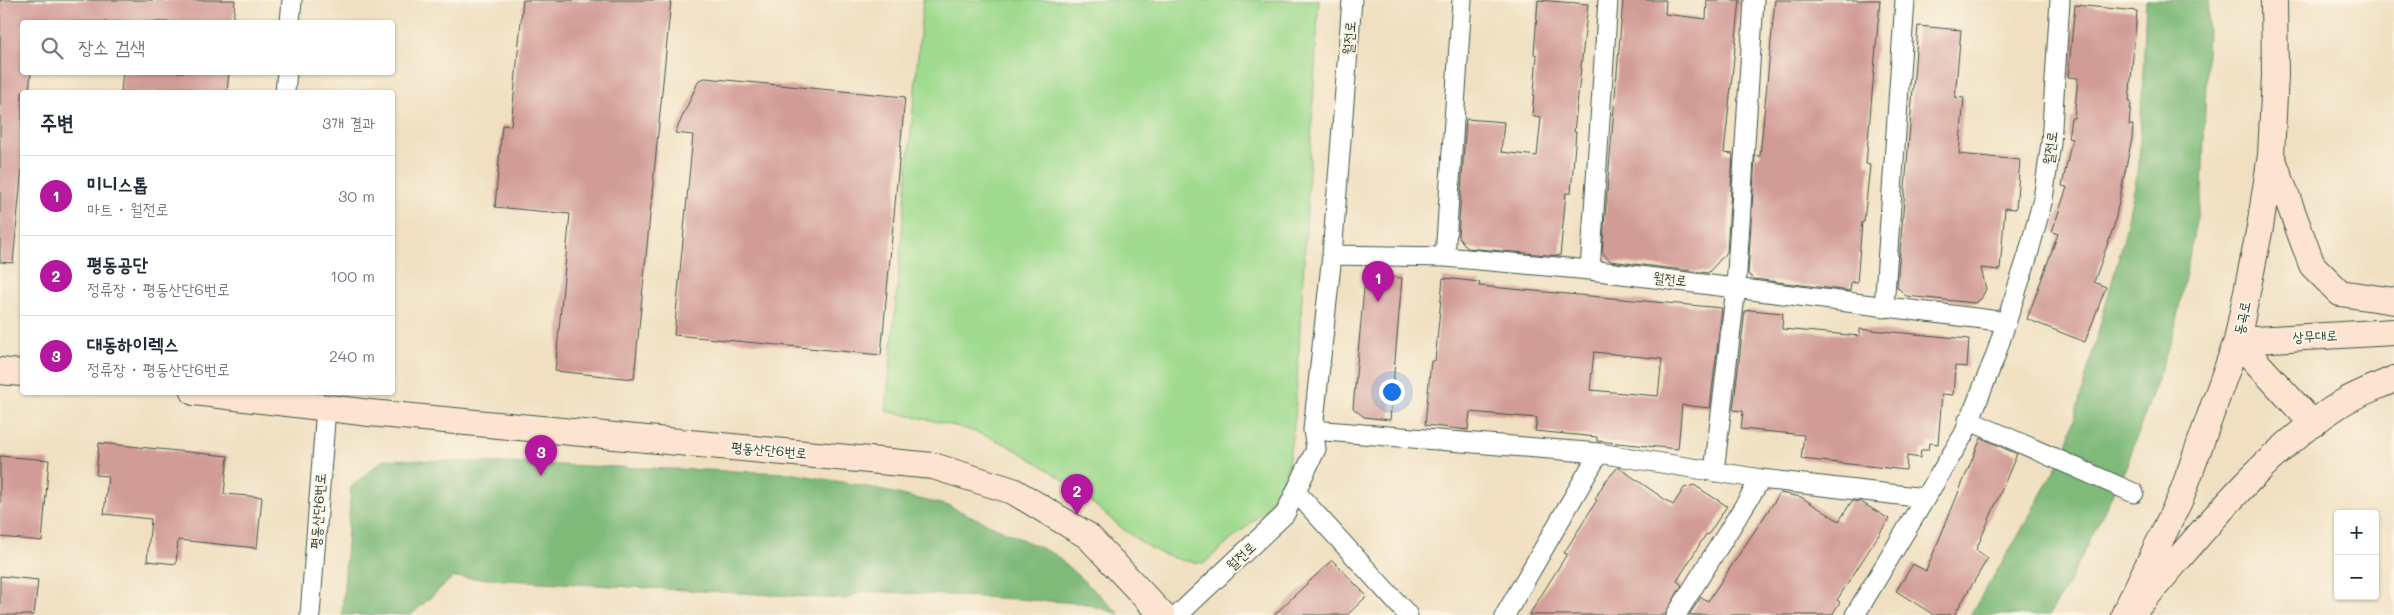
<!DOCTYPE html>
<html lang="ko">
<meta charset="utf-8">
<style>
:root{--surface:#fff;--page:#f2f2f3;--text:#1f2937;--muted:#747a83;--line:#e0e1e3;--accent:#b5179e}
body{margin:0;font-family:Mali,"Poor Story",sans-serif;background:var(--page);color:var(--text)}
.controls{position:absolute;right:15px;bottom:15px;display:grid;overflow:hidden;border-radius:5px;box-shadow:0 1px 4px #0004}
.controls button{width:45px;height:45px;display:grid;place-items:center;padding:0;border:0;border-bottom:1px solid var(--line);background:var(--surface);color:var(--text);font:25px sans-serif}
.you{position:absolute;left:1391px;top:391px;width:18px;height:18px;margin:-12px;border:4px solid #fff;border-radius:50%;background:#1a73e8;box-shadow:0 0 0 8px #1a73e833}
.badge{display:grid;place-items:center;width:32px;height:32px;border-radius:50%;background:var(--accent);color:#fff;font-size:16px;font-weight:700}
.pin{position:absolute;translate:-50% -41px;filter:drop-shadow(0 1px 2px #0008)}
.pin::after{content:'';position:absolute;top:26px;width:18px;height:15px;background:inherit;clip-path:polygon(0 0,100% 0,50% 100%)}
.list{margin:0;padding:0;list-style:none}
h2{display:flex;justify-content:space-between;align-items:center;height:65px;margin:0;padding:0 20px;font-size:21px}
h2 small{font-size:16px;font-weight:400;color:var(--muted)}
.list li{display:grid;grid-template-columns:32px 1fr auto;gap:15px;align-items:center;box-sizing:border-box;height:80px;padding:0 20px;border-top:1px solid var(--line)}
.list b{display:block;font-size:19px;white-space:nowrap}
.list p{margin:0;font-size:16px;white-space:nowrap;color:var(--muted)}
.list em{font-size:16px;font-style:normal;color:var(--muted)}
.icon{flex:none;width:28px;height:28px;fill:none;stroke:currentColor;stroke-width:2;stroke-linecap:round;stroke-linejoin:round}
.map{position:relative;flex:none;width:2394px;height:615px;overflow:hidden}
.search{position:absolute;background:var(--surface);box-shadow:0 1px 4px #0004;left:20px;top:20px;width:375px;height:55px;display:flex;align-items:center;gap:12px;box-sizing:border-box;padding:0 18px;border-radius:5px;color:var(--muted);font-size:19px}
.panel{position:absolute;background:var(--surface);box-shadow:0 1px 4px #0004;left:20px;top:90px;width:375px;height:305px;border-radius:5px}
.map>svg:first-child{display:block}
</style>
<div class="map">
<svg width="2394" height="615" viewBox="0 0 2394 615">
<rect width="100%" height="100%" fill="#fcf5e5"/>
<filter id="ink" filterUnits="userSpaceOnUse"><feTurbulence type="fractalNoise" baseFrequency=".02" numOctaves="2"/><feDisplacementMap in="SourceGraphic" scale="10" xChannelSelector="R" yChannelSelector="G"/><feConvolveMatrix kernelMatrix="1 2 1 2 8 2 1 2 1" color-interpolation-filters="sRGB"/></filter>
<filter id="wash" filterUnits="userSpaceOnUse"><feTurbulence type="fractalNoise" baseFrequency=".0096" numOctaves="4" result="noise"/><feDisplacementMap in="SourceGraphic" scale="20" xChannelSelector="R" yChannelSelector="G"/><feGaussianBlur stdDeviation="1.12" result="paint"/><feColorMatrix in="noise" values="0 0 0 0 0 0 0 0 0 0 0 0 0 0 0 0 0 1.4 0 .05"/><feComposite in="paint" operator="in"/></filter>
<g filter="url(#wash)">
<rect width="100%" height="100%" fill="#f0e0c1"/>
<path fill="#9fda8e" stroke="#5f8c61" d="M 923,0 L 1319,0 L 1295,418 L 1287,471 L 1265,511 L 1204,563 C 1150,562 1117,522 1078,491 C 1060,477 1024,453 1003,443 C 967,426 925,419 886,411 Z"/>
<path fill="#7fba79" stroke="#4f7c56" d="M 2146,0 L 2209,0 L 2202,192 L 2174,332 L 2126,467 L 2068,584 L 2049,615 L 1970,615 L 2018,536 L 2066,449 L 2123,242 L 2139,166 Z
M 384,459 L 789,473 L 859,485 L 949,506 L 1054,554 L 1120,614 L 1082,603 L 948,595 L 863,591 L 845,599 L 453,577 L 411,615 L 342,615 L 351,487 Z"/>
<g id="blocks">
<path fill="#d19b96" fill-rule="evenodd" d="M 0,0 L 235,0 L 233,22 L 22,22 L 22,72 L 31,72 L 29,92 L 22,92 L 22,166 L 13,263 L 0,262 Z
M 523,0 L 671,0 L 634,379 L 555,371 L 570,214 L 495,207 L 502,125 L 511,126 Z
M 1538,0 L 1588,4 L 1574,132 L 1576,132 L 1571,193 L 1566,193 L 1560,256 L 1467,248 L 1458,236 L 1466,119 L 1504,122 L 1501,152 L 1537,156 L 1541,117 L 1532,116 L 1537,55 L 1534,54 Z
M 1623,0 L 1666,0 L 1665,14 L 1706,19 L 1707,0 L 1740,0 L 1724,153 L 1733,154 L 1727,252 L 1708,273 L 1610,261 L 1602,252 Z
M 1775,0 L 1880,0 L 1866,164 L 1870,165 L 1864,222 L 1862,222 L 1857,283 L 1851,282 L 1850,291 L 1754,279 L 1748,274 L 1755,156 L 1760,156 Z
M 2075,5 L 2137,11 L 2129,102 L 2131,102 L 2129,125 L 2133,125 L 2132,138 L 2114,226 L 2094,282 L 2106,287 L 2085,342 L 2027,319 L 2058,234 L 2052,232 L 2067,187 L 2062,186 L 2072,139 L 2068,138 L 2071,118 L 2074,118 L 2078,78 L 2068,77 Z
M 1918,26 L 1961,30 L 1955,97 L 1964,98 L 1959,154 L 2020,160 L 2016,209 L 2005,208 L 2000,270 L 1981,268 L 1986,289 L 1981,299 L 1975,303 L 1906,296 L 1897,287 Z
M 123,72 L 229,72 L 227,92 L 121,92 Z
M 705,78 L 905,97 L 881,355 L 674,335 L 693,135 L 675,133 L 699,80 Z
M 1378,276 L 1402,278 L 1390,420 L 1364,417 L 1353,408 L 1364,288 Z
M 1443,278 L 1480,282 L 1479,286 L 1722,308 L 1710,408 L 1682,405 L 1678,449 L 1597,441 L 1597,437 L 1535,431 L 1537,418 L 1470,412 L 1468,430 L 1425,425 L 1431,361 L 1435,361 ZM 1594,352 L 1662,359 L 1658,396 L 1590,390 Z
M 1750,310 L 1783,313 L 1782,329 L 1860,336 L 1860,329 L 1969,339 L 1967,367 L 1955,366 L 1953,395 L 1942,394 L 1938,444 L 1929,443 L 1928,450 L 1921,450 L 1920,458 L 1907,456 L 1906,470 L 1801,459 L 1804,435 L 1741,429 L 1743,411 L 1733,410 L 1745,311 Z
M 1981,438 L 2017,454 L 1976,550 L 1988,558 L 1954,615 L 1934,615 L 1896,591 L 1913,564 L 1926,571 Z
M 99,443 L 228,456 L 224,494 L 262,497 L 257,548 L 178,540 L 176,564 L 147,561 L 151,519 L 104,514 L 108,476 L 96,475 Z
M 0,456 L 49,460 L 42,541 L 0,537 Z
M 1618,467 L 1673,505 L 1684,488 L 1694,485 L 1727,506 L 1708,535 L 1706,534 L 1677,581 L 1682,585 L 1665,615 L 1529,615 L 1567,554 L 1564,553 L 1597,500 L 1595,499 L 1604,483 Z
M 1780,493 L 1801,497 L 1839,521 L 1852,501 L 1861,502 L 1889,519 L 1837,600 L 1840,602 L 1832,615 L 1689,615 L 1701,597 L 1708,601 Z
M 1332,560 L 1367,596 L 1347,615 L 1274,615 Z
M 0,576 L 38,580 L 34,615 L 0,615 Z"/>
</g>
</g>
<g filter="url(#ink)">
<use href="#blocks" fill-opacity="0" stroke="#3e5549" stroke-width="1"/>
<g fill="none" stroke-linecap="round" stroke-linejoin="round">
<defs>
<path id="street" d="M 290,22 L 292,0
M 285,92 L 287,72
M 1332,255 L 1445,257 L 1590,270 L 2007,322
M 1445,257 L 1462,0
M 1590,270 L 1608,0
M 1884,308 L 1905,0
M 1968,420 L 2134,493
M 1313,430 L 1599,453 L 1761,479 L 1925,498
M 1714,472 L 1736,287 L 1754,0
M 1296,492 L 1408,615
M 310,615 L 326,408
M 1178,615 L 1285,514 L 1316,449 L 1313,430 L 1332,255 L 1352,0
M 1505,615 L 1599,453
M 1676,615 L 1761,479
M 1855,615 L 1964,434 L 1995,357 L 2028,255 L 2043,199 L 2051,143 L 2060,0"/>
<path id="secondary" d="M 2272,157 L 2312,265 L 2340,293 L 2394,301
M 2237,341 L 2394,332
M 2237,341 L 2313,424
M 0,371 L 22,373
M 194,392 L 370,413 L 933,466 L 1013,491 L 1088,536 L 1162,615
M 2139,605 C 2201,534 2261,454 2342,403 C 2358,393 2377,387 2394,379
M 2124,615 L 2181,497 L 2237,341 L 2260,227 L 2271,155 L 2275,75 L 2274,0"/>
</defs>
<use href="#street" stroke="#3e5549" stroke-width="21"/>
<use href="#secondary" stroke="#3e5549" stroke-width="28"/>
<use href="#street" stroke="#fff" stroke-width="19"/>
<use href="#secondary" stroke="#fde4d1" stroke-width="26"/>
</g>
</g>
<g text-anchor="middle" stroke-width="4" stroke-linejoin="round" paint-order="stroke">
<g font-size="14" fill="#1f3d34" stroke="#fcf5e5">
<text transform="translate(1349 38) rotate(-86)" y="5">월전로</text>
<text transform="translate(2050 148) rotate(-83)" y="5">월전로</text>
<text transform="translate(1670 279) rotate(6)" y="5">월전로</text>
<text transform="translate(2242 318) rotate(-78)" y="5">동곡로</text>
<text transform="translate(2315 336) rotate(-3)" y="5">상무대로</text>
<text transform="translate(769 450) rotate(5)" y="5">평동산단6번로</text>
<text transform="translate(318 511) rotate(-86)" y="5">평동산단6번로</text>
<text transform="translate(1241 556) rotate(-43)" y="5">월전로</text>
</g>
</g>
</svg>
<div class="controls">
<button>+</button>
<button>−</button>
</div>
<div class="you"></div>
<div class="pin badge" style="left:1378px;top:302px">1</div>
<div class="pin badge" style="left:1077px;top:515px">2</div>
<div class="pin badge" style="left:541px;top:476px">3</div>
<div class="search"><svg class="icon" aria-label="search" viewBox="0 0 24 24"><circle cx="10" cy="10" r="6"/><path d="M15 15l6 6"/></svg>장소 검색</div>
<section class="panel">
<h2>주변<small>3개 결과</small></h2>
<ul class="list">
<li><span class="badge">1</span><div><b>미니스톱</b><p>마트 · 월전로</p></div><em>30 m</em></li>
<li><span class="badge">2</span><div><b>평동공단</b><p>정류장 · 평동산단6번로</p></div><em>100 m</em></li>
<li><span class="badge">3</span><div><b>대동하이렉스</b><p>정류장 · 평동산단6번로</p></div><em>240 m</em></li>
</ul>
</section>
</div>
